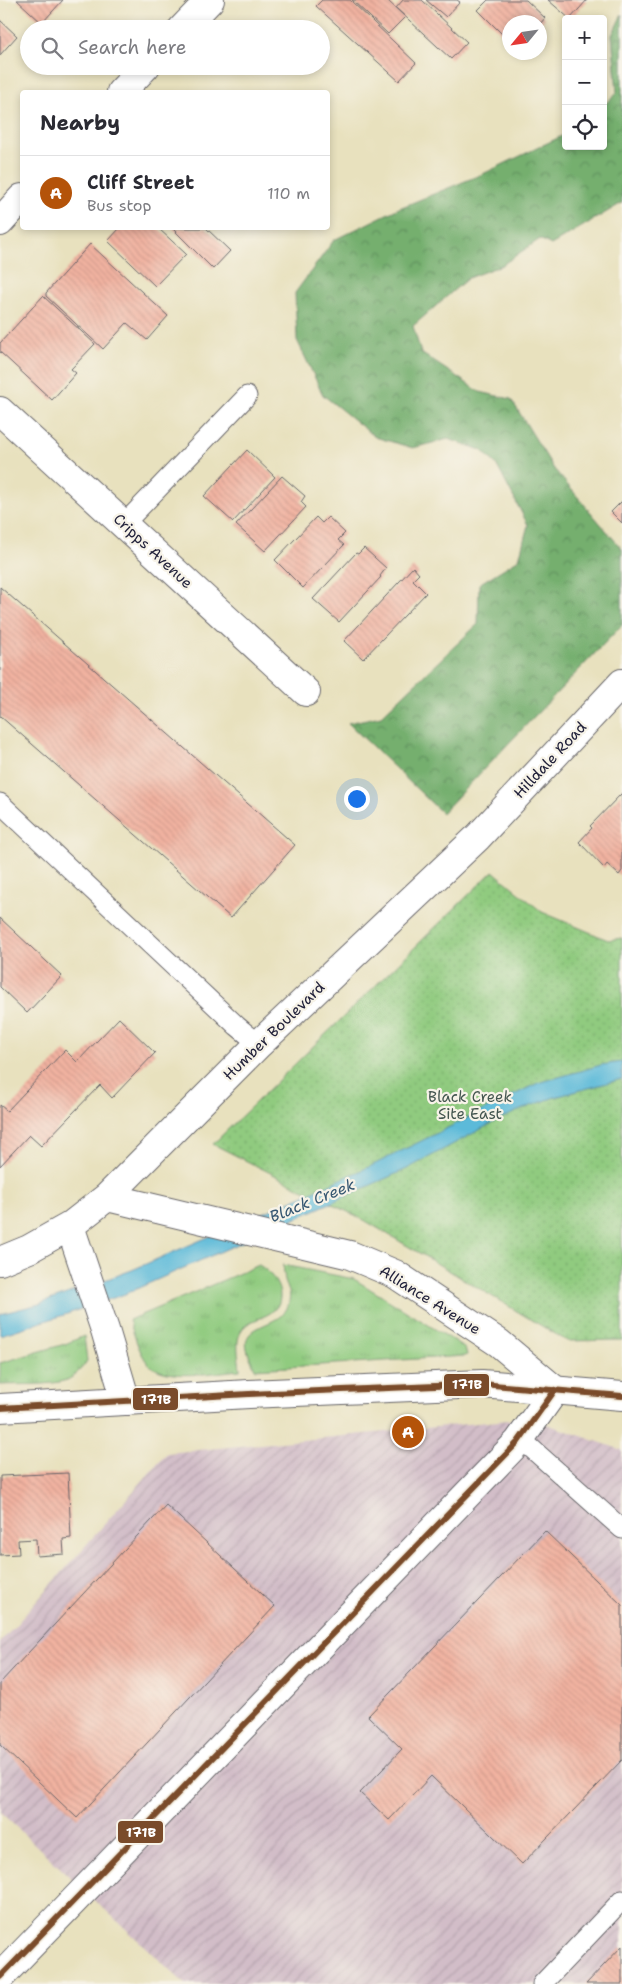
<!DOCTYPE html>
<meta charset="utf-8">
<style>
:root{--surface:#fff;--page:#f2f2f3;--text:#2b2b33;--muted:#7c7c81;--line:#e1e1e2;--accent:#b45309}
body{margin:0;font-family:"Shantell Sans",sans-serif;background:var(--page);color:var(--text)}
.controls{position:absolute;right:15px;top:15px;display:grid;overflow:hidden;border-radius:5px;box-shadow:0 2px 8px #0003}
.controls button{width:45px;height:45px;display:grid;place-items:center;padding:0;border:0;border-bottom:1px solid var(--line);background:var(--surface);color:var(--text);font:25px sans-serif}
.compass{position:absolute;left:502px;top:15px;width:45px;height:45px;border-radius:50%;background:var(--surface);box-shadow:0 2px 8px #0003;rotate:241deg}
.you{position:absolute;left:356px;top:798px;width:18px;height:18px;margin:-12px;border:4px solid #fff;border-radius:50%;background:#1a73e8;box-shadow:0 0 0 8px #1a73e833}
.badge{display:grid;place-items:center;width:32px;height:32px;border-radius:50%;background:var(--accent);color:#fff;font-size:16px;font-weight:700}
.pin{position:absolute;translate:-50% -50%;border:2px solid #fff;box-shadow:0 1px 5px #0006}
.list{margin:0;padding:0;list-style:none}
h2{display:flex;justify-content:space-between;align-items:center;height:65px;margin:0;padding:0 20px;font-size:21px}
h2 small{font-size:16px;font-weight:400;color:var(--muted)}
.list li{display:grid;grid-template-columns:32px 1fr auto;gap:15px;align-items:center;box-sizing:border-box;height:75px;padding:0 20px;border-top:1px solid var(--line)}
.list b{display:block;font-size:19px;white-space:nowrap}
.list p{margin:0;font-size:16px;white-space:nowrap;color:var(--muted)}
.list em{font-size:16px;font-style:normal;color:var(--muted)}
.icon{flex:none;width:28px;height:28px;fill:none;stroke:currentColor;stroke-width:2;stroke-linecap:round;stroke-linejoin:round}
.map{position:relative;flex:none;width:622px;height:1984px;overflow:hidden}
.search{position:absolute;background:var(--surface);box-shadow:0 2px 8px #0003;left:20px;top:20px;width:310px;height:55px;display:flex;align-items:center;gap:12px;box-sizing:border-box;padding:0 18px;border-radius:28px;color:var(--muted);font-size:19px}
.panel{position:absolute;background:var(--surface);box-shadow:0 2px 8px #0003;left:20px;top:90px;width:310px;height:140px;border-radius:5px}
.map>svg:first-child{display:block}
</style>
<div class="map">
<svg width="622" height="1984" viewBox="0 0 622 1984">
<defs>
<pattern id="industrial-furrows" width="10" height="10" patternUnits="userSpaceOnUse" patternTransform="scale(1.25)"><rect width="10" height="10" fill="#d2bdc8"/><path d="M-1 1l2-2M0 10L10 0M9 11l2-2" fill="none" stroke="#b4a2ad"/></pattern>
<pattern id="grass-tufts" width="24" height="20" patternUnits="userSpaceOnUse" patternTransform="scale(1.25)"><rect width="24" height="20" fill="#90cb7f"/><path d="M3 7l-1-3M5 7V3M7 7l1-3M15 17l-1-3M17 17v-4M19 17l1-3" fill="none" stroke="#7cae6f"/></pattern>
<pattern id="forest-crowns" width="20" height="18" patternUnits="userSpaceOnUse" patternTransform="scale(1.25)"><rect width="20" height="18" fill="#74af6e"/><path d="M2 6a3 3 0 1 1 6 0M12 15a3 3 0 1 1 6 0" fill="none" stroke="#5f8e5c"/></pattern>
<pattern id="park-dots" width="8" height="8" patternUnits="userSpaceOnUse" patternTransform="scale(1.25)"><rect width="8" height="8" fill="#90cb7f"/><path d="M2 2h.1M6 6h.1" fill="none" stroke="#7cae6f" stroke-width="1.8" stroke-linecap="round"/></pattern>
<pattern id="building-back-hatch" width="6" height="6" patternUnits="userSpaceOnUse" patternTransform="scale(1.25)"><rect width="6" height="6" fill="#f1b2a0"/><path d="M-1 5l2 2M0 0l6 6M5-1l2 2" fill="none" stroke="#ce998b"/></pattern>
</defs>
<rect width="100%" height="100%" fill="#f7f3e8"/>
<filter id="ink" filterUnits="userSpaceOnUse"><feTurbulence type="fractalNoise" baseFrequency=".02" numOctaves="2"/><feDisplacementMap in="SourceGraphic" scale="10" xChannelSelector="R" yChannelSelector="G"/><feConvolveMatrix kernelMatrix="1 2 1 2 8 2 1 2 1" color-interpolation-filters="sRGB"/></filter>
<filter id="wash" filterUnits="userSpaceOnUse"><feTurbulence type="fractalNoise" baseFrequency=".0096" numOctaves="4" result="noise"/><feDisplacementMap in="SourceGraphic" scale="20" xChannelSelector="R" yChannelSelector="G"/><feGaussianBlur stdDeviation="1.12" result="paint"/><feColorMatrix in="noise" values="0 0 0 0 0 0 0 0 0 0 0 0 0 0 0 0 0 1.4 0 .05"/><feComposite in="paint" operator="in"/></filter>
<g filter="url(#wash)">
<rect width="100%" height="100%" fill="#e8e1be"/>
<path fill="url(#industrial-furrows)" d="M 529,1418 L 622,1450 L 622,1984 L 185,1984 L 0,1812 L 0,1643 L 167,1453 Z"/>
<path fill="url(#grass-tufts)" stroke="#59765d" d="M 259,1265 C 273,1273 289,1296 274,1310 C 266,1318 251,1319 243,1328 C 234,1340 239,1356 240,1370 C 216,1372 163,1383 147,1362 C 138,1350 134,1334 129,1320 Z
M 283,1265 L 354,1279 L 456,1342 L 465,1349 L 467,1354 L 466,1356 L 255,1369 C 252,1361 244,1348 247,1339 C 253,1322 285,1325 289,1302 C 291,1291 288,1290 285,1280 C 284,1276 284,1270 283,1265 Z
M 84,1336 L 87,1361 C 82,1368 76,1376 67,1380 C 49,1386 20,1384 0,1385 L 0,1363 L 65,1344 Z"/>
<path fill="url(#forest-crowns)" stroke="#4b6854" d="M 622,14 L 622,203 L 551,245 L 540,239 L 502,265 L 468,278 L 413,326 L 421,353 L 480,392 L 511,399 L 554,469 L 622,549 L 622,625 L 442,813 L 348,723 L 381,716 L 478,624 L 479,584 L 519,559 L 528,525 L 496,464 L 481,450 L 448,439 L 413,448 L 375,437 L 323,395 L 297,340 L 295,293 L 334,240 L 397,209 L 485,173 L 566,134 L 566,146 L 603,146 L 603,106 L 617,93 L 612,35 Z"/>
<path fill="url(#park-dots)" stroke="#59765d" d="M 493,871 L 542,912 L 608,940 L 622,938 L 622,1340 L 567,1341 L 364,1220 L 213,1144 Z"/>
<path fill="#5bbad9" stroke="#3e6e8a" d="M 622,1062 L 622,1079 L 555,1097 L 525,1108 L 496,1121 L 407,1169 L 125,1294 L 64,1315 L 0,1335 L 0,1314 L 39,1304 L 132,1270 L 369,1167 L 538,1083 L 601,1065 Z"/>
<g id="blocks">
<path fill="url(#building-back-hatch)" d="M 17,0 L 63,0 L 42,23 Z
M 322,0 L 350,0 L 416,63 L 399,81 L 316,6 Z
M 352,0 L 387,0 L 405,17 L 388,34 Z
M 403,0 L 422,0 L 467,42 L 451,59 L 396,8 Z
M 426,0 L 457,0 L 460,2 L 446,17 Z
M 488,0 L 526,0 L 545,18 L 540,24 L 540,22 L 510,22 L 510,42 L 478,10 Z
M 548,0 L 587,0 L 570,19 Z
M 0,20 L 17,36 L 0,55 Z
M 120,228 L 158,228 L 186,254 L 155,286 L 108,241 Z
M 174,228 L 206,228 L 230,251 L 213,269 L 173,229 Z
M 90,244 L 168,316 L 147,340 L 127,323 L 103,349 L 46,296 L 46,293 Z
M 43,296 L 95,344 L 71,369 L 76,373 L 52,400 L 0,352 L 0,343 Z
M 247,450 L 275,477 L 233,522 L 204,496 Z
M 282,476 L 305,496 L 301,502 L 306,507 L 265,551 L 236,525 Z
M 622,501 L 622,523 L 611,512 Z
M 316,517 L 322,523 L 328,517 L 345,533 L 338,540 L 344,545 L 303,588 L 275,560 Z
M 364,548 L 386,568 L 380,576 L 381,577 L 339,622 L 313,599 L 356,553 L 358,554 Z
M 413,567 L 419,574 L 413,580 L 426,593 L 363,659 L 344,641 Z
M 0,587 L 295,845 L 231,918 L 0,716 Z
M 622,793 L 622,871 L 619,875 L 607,864 L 604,868 L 579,842 L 592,828 L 590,826 Z
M 0,918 L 62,976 L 27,1013 L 0,987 Z
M 119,1018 L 155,1053 L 112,1098 L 100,1085 L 41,1146 L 29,1135 L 0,1166 L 0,1105 L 7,1111 L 65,1050 L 77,1062 Z
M 68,1473 L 71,1538 L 63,1539 L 64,1554 L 37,1556 L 36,1539 L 18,1540 L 19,1554 L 0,1555 L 0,1476 Z
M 166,1505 L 275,1606 L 77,1818 L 0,1745 L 0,1683 Z
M 545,1531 L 622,1605 L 622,1760 L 522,1864 L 431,1776 L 389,1820 L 360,1793 L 402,1749 L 368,1716 Z
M 622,1946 L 622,1984 L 586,1984 Z"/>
</g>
</g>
<g filter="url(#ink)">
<use href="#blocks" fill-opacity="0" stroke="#676569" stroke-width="1"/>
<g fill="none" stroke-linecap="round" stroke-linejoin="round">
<defs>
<path id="service" d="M 124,524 L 247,396
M 0,803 L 237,1026 L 259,1044
M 521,1439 L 622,1529
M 542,1984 L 622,1900"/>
<path id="minor" d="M 182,29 L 210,0
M 121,92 L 146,66
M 0,222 L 22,198
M 0,411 L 306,692
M 70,1226 L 105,1330 L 126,1401
M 0,1261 L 29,1249 L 70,1226 L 107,1197 L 259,1044 L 478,837 L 622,683
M 0,1977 L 518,1442 L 555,1390 L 499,1343 L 395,1274 L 350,1255 L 107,1197"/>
<path id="tertiary" d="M 0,1408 L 249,1394 L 482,1384 L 622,1396"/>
</defs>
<use href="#service" stroke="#676569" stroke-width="21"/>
<use href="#minor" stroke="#676569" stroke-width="30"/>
<use href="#tertiary" stroke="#676569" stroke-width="30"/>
<use href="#service" stroke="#fff" stroke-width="19"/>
<use href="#minor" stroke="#fff" stroke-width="28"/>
<use href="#tertiary" stroke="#fff" stroke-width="28"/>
<defs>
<path id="bus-1" d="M 0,1408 L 249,1394 L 482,1384 L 622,1396
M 0,1977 L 518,1442 L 555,1390"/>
</defs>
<use href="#bus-1" stroke="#f7f3e8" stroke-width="10"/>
<use href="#bus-1" stroke="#7a4b2a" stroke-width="6"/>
</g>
</g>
<g text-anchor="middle" stroke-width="4.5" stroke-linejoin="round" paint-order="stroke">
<g font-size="15" fill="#22223b" stroke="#f7f3e8">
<text transform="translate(153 551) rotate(43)" y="5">Cripps Avenue</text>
<text transform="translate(550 760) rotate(-47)" y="5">Hilldale Road</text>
<text transform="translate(274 1031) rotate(-44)" y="5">Humber Boulevard</text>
<text transform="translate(430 1300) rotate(32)" y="5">Alliance Avenue</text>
</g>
<g font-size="15" fill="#43554f" stroke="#f7f3e8">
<text x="470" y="1102">Black Creek<tspan x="470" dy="17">Site East</tspan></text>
</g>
<g font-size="16" font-style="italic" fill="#365772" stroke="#f7f3e8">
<text transform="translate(312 1200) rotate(-22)" y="6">Black Creek</text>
</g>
</g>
<g stroke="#f7f3e8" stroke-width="2">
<rect x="443" y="1373" width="47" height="24" rx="5" fill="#7a4b2a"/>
<rect x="132" y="1387" width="47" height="24" rx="5" fill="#7a4b2a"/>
<rect x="117" y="1820" width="47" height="24" rx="5" fill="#7a4b2a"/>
</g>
<g font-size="14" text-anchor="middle" font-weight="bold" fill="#fff">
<text x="467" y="1389">171B</text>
<text x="156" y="1404">171B</text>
<text x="141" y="1837">171B</text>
</g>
</svg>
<div class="controls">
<button>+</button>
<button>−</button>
<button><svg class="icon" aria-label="locate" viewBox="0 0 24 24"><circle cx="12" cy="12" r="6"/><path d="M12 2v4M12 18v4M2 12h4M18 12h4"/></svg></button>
</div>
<svg class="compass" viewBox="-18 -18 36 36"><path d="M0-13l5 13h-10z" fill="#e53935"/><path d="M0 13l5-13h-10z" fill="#7c7c81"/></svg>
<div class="you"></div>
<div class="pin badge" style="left:408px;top:1432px">A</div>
<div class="search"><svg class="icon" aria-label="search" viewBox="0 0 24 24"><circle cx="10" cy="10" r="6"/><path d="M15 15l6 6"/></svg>Search here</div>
<section class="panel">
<h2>Nearby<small></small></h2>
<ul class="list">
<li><span class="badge">A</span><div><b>Cliff Street</b><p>Bus stop</p></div><em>110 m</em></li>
</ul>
</section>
</div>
